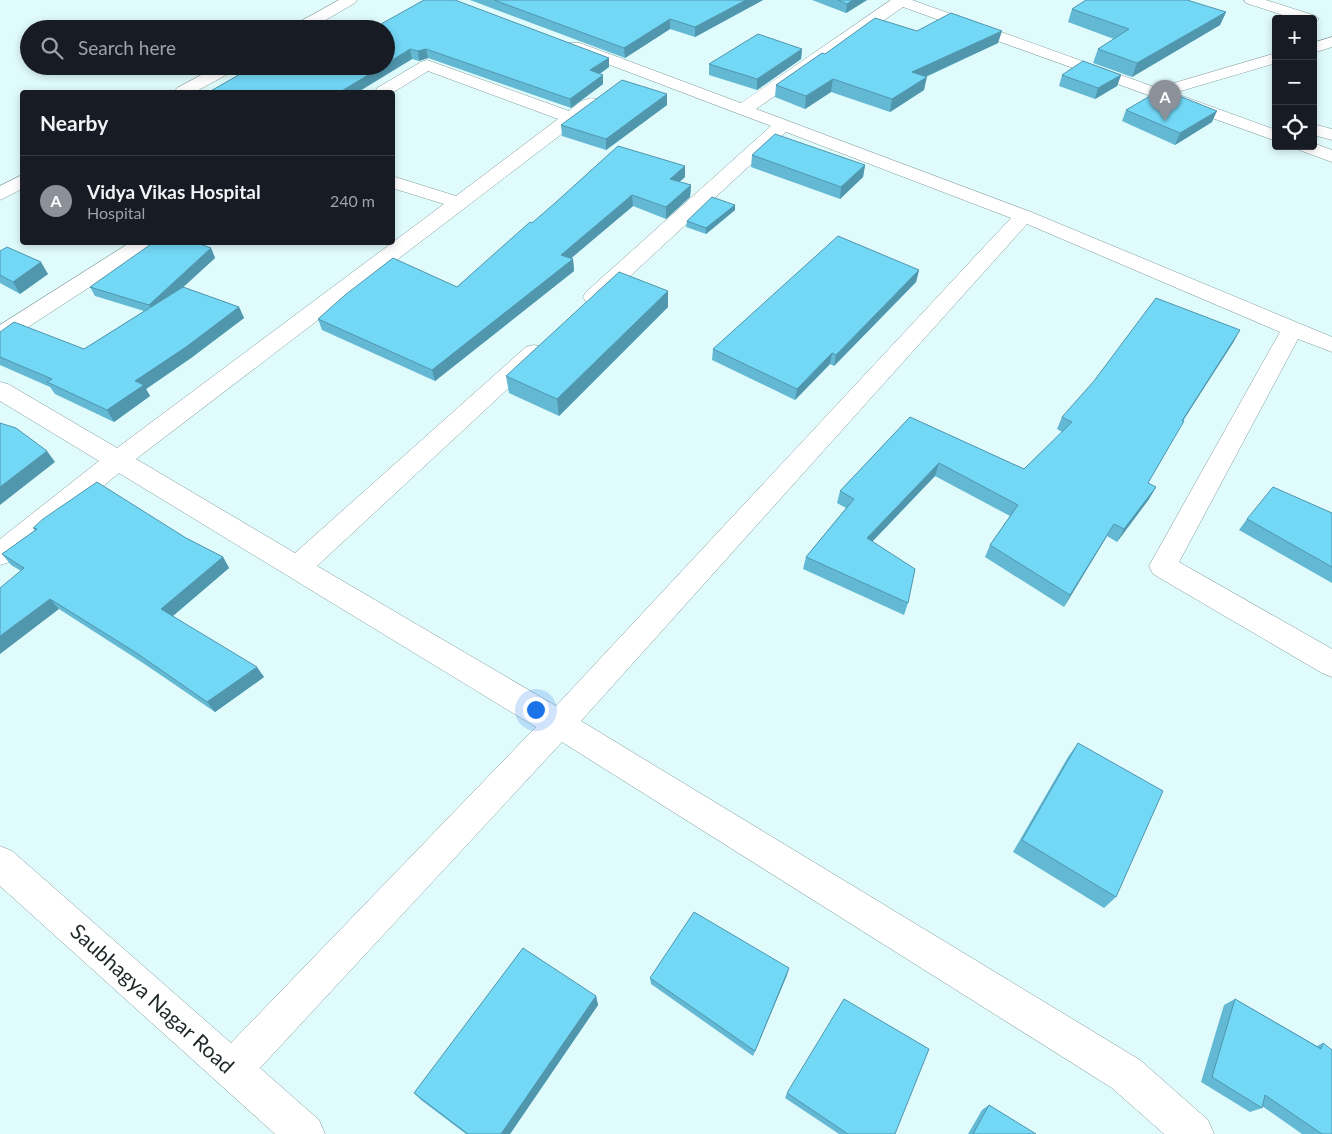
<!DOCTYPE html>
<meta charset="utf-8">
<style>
:root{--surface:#171b24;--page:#242831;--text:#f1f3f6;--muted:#9ea1a6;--line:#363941;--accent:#8c9099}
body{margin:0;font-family:Lato,sans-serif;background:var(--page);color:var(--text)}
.controls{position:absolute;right:15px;top:15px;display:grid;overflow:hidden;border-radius:5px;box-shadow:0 2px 8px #0003}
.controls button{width:45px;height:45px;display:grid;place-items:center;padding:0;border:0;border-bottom:1px solid var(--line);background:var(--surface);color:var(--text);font:25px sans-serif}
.you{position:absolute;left:535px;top:709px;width:18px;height:18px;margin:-12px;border:4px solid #fff;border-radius:50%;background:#1a73e8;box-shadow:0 0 0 8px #1a73e833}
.badge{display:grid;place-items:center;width:32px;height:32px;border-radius:50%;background:var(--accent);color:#fff;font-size:16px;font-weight:700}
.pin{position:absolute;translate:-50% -41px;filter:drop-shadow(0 1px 2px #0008)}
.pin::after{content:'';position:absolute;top:26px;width:18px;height:15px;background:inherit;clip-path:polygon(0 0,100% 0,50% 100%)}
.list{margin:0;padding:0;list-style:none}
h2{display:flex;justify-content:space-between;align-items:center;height:65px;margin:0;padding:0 20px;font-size:21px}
h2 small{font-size:16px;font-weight:400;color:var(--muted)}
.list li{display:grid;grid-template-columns:32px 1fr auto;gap:15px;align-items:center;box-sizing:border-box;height:90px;padding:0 20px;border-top:1px solid var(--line)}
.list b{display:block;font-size:19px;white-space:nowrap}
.list p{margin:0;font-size:16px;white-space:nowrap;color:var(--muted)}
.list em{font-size:16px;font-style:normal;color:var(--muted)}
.icon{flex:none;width:28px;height:28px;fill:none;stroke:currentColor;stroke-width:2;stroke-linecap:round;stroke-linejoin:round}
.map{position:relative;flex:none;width:1332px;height:1134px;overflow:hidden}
.search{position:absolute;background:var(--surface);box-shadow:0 2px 8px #0003;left:20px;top:20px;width:375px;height:55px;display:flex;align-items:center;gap:12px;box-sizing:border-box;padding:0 18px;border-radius:28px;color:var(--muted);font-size:19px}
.panel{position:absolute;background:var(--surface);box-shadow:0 2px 8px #0003;left:20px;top:90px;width:375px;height:155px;border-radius:5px}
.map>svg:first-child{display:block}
</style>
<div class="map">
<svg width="1332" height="1134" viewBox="0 0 1332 1134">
<rect width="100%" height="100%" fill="#e0fbfc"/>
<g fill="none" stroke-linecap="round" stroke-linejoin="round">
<defs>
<path id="minor" d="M 339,0 L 357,0 L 355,3 L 310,29 L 290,29 L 292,26 Z
M 891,0 L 912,0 L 1157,88 L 1276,53 L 1276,63 L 1174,93 L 1276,130 L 1276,141 L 903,7 L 756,109 L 1031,212 L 1332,337 L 1332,352 L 1298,339 L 1179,562 L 1332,649 L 1332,677 L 1322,673 L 1153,574 L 1149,566 L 1280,332 L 1027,224 L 581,721 L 1140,1060 L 1208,1120 L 1214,1134 L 1164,1134 L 1112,1088 L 562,742 L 260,1068 L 319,1120 L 325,1134 L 275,1134 L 0,886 L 0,846 L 12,851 L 231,1043 L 536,727 L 119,473 L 10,562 L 0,565 L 0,539 L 99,461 L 0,401 L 0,382 L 8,384 L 117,448 L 444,204 L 392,188 L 392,176 L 456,196 L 558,119 L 428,71 L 392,93 L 375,92 L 377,88 L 421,62 L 427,60 L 569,111 C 578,104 585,96 597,99 L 600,103 L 597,107 L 136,459 L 295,553 L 526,347 L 534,345 L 542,347 L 545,352 L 542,357 L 317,566 L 556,706 L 1011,218 L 786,132 L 602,302 L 594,304 L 586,302 L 583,297 L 586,292 L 771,126 L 568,49 L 566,46 L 568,43 L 580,43 L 741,103 Z
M 1244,0 L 1266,0 L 1316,16 L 1319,19 L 1313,23 L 1313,19 L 1295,19 L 1246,3 Z
M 1332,37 L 1332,47 L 1313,53 L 1313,43 Z
M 218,66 L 239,66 L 237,69 L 195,92 L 174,92 L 177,88 Z
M 1313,124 L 1332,129 L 1332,140 L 1313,135 Z
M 1313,143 L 1332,150 L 1332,162 L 1299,150 L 1296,146 L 1313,146 Z
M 22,175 L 22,189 L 0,200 L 0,186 Z
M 131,242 L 156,242 L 153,246 L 8,340 L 0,342 L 0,325 Z"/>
</defs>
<use href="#minor" stroke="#819a9b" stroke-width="1"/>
<use href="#minor" fill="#fff" fill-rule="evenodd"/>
</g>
<path fill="#63b9d4" d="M 424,0 L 609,58 L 609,67 L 600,74 L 603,75 L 603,84 L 571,108 L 428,58 L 419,61 L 412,59 L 358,92 L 209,92 L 242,73 L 240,66 L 386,66 Z
M 470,0 L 763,0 L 695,37 L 670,29 L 625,58 Z
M 812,0 L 867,0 L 846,13 Z
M 1072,9 L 1226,12 L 1220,25 L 1132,77 L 1093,63 L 1098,49 L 1114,39 L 1068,22 Z
M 917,31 L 998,43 L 926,77 L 924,90 L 890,112 L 831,92 L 805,109 L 775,97 L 776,85 L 825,54 Z
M 802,49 L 801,59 L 757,90 L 709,75 L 709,64 Z
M 1062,75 L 1121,75 L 1117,86 L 1095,99 L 1059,86 Z
M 667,105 L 606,150 L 562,136 L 561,125 Z
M 1126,110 L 1212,122 L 1175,145 L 1122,121 Z
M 752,155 L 865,165 L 863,177 L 840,199 L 751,167 Z
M 685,177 L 679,182 L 691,185 L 690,197 L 666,219 L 633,206 L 571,258 L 573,259 L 574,271 L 435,381 L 322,330 L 318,319 L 457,287 L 532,223 Z
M 735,205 L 735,210 L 706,234 L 686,227 L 687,221 Z
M 211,248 L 215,258 L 183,287 L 239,307 L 244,318 L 191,358 L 146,389 L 150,396 L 114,422 L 55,394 L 50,387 L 0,365 L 0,332 L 84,349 L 144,311 L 95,296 L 90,287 Z
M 0,251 L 48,274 L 20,294 L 0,283 Z
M 919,270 L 916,282 L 834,366 L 830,364 L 795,400 L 712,360 L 713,349 Z
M 668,291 L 668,307 L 559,416 L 509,393 L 506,376 Z
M 1240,330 L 1183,421 L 1148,483 L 1156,487 L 1149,499 L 1117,542 L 1107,536 L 1064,607 L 985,557 L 990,545 L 1010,516 L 935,476 L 872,542 L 908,603 L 904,615 L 803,569 L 806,557 L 846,508 L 837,503 L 840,491 L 910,417 L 1024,469 L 1062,432 L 1057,429 L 1062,417 Z
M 1332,513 L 1332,583 L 1239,530 L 1247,519 Z
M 33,528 L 186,538 L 223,557 L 229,568 L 173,616 L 264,677 L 215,712 L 143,663 L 59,609 L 21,571 L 11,565 L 2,554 L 35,531 Z
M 1078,743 L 1116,897 L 1104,908 L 1013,852 L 1068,757 Z
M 787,975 L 753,1056 L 651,984 L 650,978 Z
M 596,996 L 598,1005 L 510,1134 L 466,1134 L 421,1100 L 414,1093 Z
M 1235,999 L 1317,1046 L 1323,1043 L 1332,1134 L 1302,1134 L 1262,1106 L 1262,1108 L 1250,1112 L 1201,1082 L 1224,1005 Z
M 787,1093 L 895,1134 L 839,1134 L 785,1098 Z
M 989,1105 L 1036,1134 L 968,1134 L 982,1110 Z"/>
<path fill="#5096ac" d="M 746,0 L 763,0 L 695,37 L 695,27 Z
M 853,0 L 867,0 L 846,13 L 847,4 Z
M 1226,12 L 1220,25 L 1132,77 L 1137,63 Z
M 670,19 L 670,29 L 625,58 L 624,48 Z
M 1002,31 L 998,43 L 909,84 L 912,72 Z
M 410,49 L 412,59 L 358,92 L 340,92 L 383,66 L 386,66 L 386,64 Z
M 426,49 L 428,58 L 419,61 L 418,51 Z
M 802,49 L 801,59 L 757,90 L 757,79 Z
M 609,58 L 609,67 L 590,80 L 590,70 Z
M 603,75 L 603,84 L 571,108 L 570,99 Z
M 1121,75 L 1117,86 L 1095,99 L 1098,88 Z
M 927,77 L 924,90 L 890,112 L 892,99 Z
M 833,79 L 831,92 L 805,109 L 806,96 Z
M 667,94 L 667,105 L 606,150 L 606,139 Z
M 1217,111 L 1212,122 L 1175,145 L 1180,133 Z
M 865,165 L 863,177 L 840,199 L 841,187 Z
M 685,166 L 685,177 L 670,190 L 670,179 Z
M 691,185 L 690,197 L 666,219 L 666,207 Z
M 632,195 L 633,206 L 562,266 L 561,255 Z
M 735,205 L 735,210 L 706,234 L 706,228 Z
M 211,248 L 215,258 L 154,314 L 149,305 Z
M 573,259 L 574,271 L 435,381 L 432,370 Z
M 41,262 L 48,274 L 20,294 L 13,282 Z
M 919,270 L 916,282 L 834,366 L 836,355 Z
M 668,291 L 668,307 L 559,416 L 557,399 Z
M 239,307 L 244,318 L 191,358 L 146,389 L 150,396 L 114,422 L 107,410 L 135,381 Z
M 1240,330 L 1233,343 L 1175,433 L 1182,421 Z
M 832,353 L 830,364 L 795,400 L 797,389 Z
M 47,451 L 55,462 L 0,505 L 0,487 Z
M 939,463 L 935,476 L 864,550 L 867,538 Z
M 1156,487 L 1149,499 L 1117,542 L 1124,529 Z
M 1114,524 L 1107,536 L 1064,607 L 1070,595 Z
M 223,557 L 229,568 L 168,620 L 161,609 Z
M 50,599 L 59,609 L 0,654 L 0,636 Z
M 257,667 L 264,677 L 215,712 L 207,702 Z
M 789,968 L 787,975 L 753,1056 L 755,1051 Z
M 596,996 L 598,1005 L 510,1134 L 501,1134 Z"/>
<path fill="#73d7f6" stroke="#5096ac" d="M 424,0 L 455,0 L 609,58 L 590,70 L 603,75 L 570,99 L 426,49 L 418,51 L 410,49 L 386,64 L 386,29 L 372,29 Z
M 494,0 L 746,0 L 695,27 L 670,19 L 624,48 Z
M 838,0 L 853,0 L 847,4 Z
M 1086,0 L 1187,0 L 1226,12 L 1137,63 L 1098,49 L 1129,29 L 1072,9 Z
M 951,13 L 1002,31 L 912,72 L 927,77 L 892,99 L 833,79 L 806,96 L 776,85 L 822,53 L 825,54 L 875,18 L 917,31 Z
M 758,34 L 802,49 L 757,79 L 709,64 Z
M 1083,61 L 1121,75 L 1098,88 L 1062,75 Z
M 242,66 L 383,66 L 340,92 L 209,92 L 249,69 Z
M 622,80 L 667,94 L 606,139 L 561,125 Z
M 1162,89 L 1217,111 L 1180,133 L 1126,110 Z
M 775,134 L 865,165 L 841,187 L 752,155 Z
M 618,146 L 685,166 L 670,179 L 691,185 L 666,207 L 632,195 L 561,255 L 573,259 L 432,370 L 318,319 L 345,295 L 393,258 L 457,287 L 530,222 L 532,223 L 555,203 Z
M 712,197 L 735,205 L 706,228 L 687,221 Z
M 838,236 L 919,270 L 836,355 L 832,353 L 797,389 L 713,349 Z
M 154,242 L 195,242 L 211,248 L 149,305 L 90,287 Z
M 7,247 L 41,262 L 13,282 L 0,275 L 0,251 Z
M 619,272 L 668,291 L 557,399 L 506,376 Z
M 183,287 L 239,307 L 186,347 L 135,381 L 144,385 L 107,410 L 47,382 L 52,379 L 0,357 L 0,332 L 14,322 L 84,349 Z
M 1156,298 L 1240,330 L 1182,421 L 1184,421 L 1148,483 L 1156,487 L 1124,529 L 1114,524 L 1070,595 L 990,545 L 1018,505 L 939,463 L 867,538 L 915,569 L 908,603 L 806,557 L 854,499 L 840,491 L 910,417 L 1024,469 L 1072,422 L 1062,417 L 1094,381 Z
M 0,423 L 16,428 L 47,451 L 0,487 Z
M 97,482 L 186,538 L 223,557 L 161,609 L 257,667 L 207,702 L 135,652 L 50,599 L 0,636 L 0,588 L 24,568 L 2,554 L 37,529 L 33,528 L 43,519 Z
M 1273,487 L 1332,513 L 1332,567 L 1247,519 Z
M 1078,743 L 1163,791 L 1116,897 L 1022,840 Z
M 694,912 L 789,968 L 755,1051 L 650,978 Z
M 523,948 L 596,996 L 501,1134 L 468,1134 L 414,1093 Z
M 844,999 L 929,1049 L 895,1134 L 848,1134 L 787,1093 Z
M 1235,999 L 1321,1049 L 1323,1043 L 1332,1050 L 1332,1134 L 1322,1134 L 1265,1095 L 1262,1108 L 1212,1077 Z
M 989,1105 L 1036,1134 L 973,1134 Z"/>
<g text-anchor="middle" stroke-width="4.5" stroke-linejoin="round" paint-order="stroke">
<g font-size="21" fill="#1f292a" stroke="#fff">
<text transform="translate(152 999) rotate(42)" y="7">Saubhagya Nagar Road</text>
</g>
</g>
</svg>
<div class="controls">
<button>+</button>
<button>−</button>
<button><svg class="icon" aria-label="locate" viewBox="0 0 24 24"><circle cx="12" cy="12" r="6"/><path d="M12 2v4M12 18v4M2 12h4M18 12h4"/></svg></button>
</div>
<div class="you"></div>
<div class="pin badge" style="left:1165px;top:121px">A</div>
<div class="search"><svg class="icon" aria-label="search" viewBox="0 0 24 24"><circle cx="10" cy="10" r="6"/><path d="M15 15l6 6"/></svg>Search here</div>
<section class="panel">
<h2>Nearby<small></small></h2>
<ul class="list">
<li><span class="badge">A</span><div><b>Vidya Vikas Hospital</b><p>Hospital</p></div><em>240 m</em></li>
</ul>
</section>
</div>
